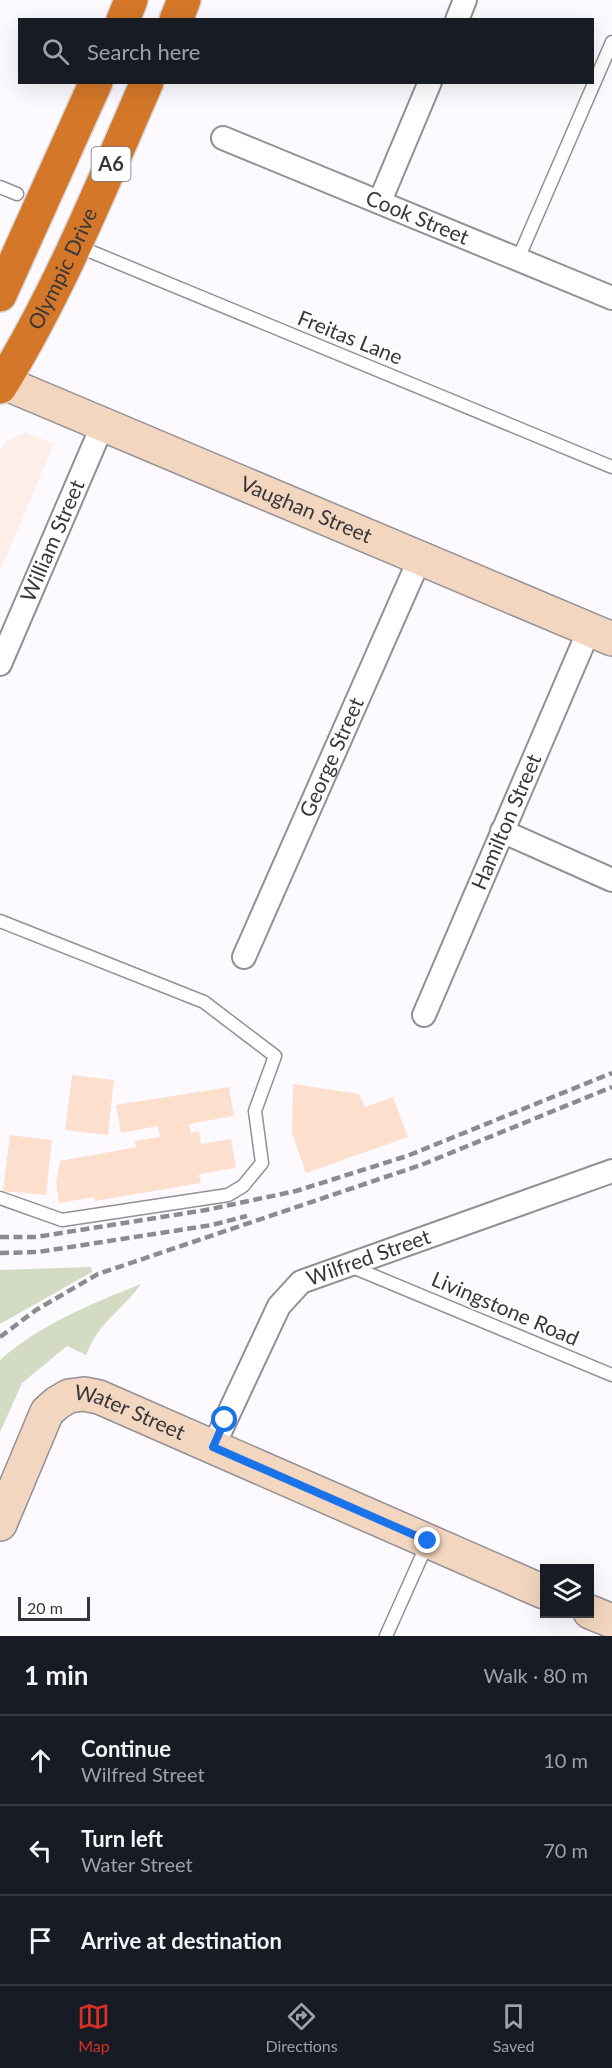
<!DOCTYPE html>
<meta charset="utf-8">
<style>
:root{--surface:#171b24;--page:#242831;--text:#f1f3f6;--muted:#9ea1a6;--line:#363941;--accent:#d93025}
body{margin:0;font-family:Lato,sans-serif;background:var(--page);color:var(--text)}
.controls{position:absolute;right:18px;bottom:18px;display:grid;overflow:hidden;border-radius:0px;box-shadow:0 6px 24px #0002}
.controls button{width:54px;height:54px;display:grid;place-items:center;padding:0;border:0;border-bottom:2px solid var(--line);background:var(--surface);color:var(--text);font:30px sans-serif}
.scale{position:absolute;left:18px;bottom:15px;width:72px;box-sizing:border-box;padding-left:6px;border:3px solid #383639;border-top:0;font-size:16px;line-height:21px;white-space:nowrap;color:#383639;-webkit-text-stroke:4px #fff;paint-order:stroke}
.stop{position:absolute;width:18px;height:18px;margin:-14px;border:4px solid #1a73e8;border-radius:50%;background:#fff}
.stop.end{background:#1a73e8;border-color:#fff;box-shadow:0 2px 6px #0008}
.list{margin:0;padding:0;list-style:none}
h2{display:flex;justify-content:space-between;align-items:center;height:78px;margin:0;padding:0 24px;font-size:26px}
h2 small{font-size:20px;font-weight:400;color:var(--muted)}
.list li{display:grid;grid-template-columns:39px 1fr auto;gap:18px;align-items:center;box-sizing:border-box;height:90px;padding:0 24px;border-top:2px solid var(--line)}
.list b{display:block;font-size:22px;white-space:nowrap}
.list p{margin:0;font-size:20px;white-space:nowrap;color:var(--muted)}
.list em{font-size:20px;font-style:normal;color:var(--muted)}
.icon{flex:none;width:33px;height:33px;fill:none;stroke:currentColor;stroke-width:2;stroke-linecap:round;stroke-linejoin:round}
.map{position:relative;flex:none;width:612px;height:1636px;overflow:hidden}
.search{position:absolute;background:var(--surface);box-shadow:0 6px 24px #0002;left:18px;right:18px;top:18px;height:66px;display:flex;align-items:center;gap:15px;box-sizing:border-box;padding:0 21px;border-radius:0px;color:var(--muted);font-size:22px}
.sheet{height:348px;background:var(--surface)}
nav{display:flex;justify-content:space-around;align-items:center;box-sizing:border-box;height:84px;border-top:2px solid var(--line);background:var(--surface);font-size:16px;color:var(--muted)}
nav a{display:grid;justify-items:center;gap:3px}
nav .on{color:var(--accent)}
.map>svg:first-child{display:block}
</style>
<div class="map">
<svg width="612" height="1636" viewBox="0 0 612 1636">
<rect width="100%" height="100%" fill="#fdfaff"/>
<path fill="#fdeee7" d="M 25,432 L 54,444 L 0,571 L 0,450 L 6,442 Z"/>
<path fill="#d3dbc2" d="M 91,1267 L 92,1272 L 0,1324 L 0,1270 Z
M 141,1284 C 120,1313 101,1319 86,1355 L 67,1346 L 22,1383 L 0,1432 L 0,1360 C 41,1324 91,1304 141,1284 Z"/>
<path fill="#fddfce" d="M 72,1075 L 114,1080 L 108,1135 L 65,1130 Z
M 293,1084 L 359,1094 L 365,1107 L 393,1097 L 408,1137 L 306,1173 L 292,1133 Z
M 229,1087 L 234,1116 L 189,1124 L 191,1133 L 199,1131 L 201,1144 L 231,1139 L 236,1168 L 199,1174 L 201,1183 L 95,1201 L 95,1197 L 59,1203 L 56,1183 L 60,1161 L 136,1147 L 135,1141 L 160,1137 L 158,1126 L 121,1133 L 116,1105 Z
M 10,1135 L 52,1140 L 46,1195 L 3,1191 Z"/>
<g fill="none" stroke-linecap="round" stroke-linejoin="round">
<defs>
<path id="lane" d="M 0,187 L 17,194
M 75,245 L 612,467
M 518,259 L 612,42
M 0,921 L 204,1002 L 275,1056 L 255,1111 L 262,1163 L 243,1186 L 228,1195 L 62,1220 L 0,1198
M 350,1266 L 612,1375
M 386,1636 L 428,1542"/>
<g id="street">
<path d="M 457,20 L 465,0"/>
<path id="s1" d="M 223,138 L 612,298"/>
<path d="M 380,201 L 430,82"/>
<path id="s2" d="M 0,664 L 103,424"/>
<path d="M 502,831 L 612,880"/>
<path id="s3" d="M 244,957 L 420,558"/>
<path id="s4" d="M 424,1015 L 589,630"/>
<path id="s5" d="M 213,1447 L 279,1306 L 301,1282 L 612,1171"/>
</g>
<g id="secondary">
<path id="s6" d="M 0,381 L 612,639"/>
<path id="s7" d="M 0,1524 L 47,1412 L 57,1403 L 69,1396 L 84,1394 L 99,1397 L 131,1411 L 544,1592"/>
<path d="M 590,1612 L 612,1621"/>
</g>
<g id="highway">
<path d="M 123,20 L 131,0"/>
<path d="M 176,20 L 184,0"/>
<path d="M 0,295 L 96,82"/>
<path id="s8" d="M 0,387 C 59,292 102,185 147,82"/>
</g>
</defs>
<use href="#lane" stroke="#939095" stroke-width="15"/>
<use href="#street" stroke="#939095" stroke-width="26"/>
<use href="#secondary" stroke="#939095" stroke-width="36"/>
<use href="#highway" stroke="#d7d7d7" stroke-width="36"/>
<use href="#lane" stroke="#fff" stroke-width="12"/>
<use href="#street" stroke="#fff" stroke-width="22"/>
<use href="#secondary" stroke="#f2d6bf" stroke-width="33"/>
<use href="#highway" stroke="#d57729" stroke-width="33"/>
<path stroke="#8e8b8f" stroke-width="4.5" stroke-dasharray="9 4.5" stroke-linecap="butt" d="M 0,1237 L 36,1237 L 206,1210 L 296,1191 L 407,1156 L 612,1073
M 0,1253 L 38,1252 L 212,1225 L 247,1216
M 0,1337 L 36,1310 L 98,1274 L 421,1165 L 612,1087"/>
</g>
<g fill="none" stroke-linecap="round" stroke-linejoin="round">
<path stroke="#1a73e8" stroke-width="8" d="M 225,1420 L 213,1447 L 428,1541"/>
</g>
<g text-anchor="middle" stroke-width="4.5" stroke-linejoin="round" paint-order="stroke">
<rect fill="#fff" stroke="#747274" stroke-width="1.5" x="91.5" y="147" width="39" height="34" rx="4.5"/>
<g font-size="20" font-weight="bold" fill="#383639">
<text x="111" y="171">A6</text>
</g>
<g font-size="21" fill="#383639" stroke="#fff">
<text dy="7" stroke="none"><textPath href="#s1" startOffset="210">Cook Street</textPath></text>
<text dy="7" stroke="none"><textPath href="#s8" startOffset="134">Olympic Drive</textPath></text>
<text transform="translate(350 338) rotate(22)" y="7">Freitas Lane</text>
<text dy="7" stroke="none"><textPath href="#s6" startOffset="332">Vaughan Street</textPath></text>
<text dy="7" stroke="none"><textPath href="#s2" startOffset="134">William Street</textPath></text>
<text dy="7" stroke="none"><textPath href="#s3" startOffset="218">George Street</textPath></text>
<text dy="7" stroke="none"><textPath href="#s4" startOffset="210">Hamilton Street</textPath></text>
<text dy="7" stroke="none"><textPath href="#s5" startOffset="260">Wilfred Street</textPath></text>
<text transform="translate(505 1309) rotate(23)" y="7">Livingstone Road</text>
<text dy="7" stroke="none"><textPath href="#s7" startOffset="213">Water Street</textPath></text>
</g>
</g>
</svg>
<div class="controls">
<button><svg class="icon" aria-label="layers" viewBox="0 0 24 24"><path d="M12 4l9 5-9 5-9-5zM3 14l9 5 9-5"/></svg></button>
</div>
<div class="scale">20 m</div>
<div class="stop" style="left:225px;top:1420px"></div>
<div class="stop end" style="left:428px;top:1541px"></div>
<div class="search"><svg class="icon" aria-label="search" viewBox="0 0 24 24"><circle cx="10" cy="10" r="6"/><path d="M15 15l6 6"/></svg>Search here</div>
</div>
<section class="sheet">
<h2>1 min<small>Walk · 80 m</small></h2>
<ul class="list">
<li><svg class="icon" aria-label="ahead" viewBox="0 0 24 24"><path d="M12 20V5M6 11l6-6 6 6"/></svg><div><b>Continue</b><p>Wilfred Street</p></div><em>10 m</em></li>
<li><svg class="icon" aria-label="left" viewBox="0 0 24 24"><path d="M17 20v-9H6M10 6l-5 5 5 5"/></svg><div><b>Turn left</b><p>Water Street</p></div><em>70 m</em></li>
<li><svg class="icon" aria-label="arrive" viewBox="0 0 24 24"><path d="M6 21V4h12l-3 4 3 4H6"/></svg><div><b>Arrive at destination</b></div></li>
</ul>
</section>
<nav>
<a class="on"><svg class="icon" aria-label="map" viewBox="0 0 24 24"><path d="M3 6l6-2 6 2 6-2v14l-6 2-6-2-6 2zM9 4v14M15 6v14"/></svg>Map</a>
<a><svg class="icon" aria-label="directions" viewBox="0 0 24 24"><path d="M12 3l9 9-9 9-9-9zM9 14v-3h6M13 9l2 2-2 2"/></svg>Directions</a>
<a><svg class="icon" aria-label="saved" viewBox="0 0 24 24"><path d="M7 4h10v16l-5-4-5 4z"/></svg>Saved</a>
</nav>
